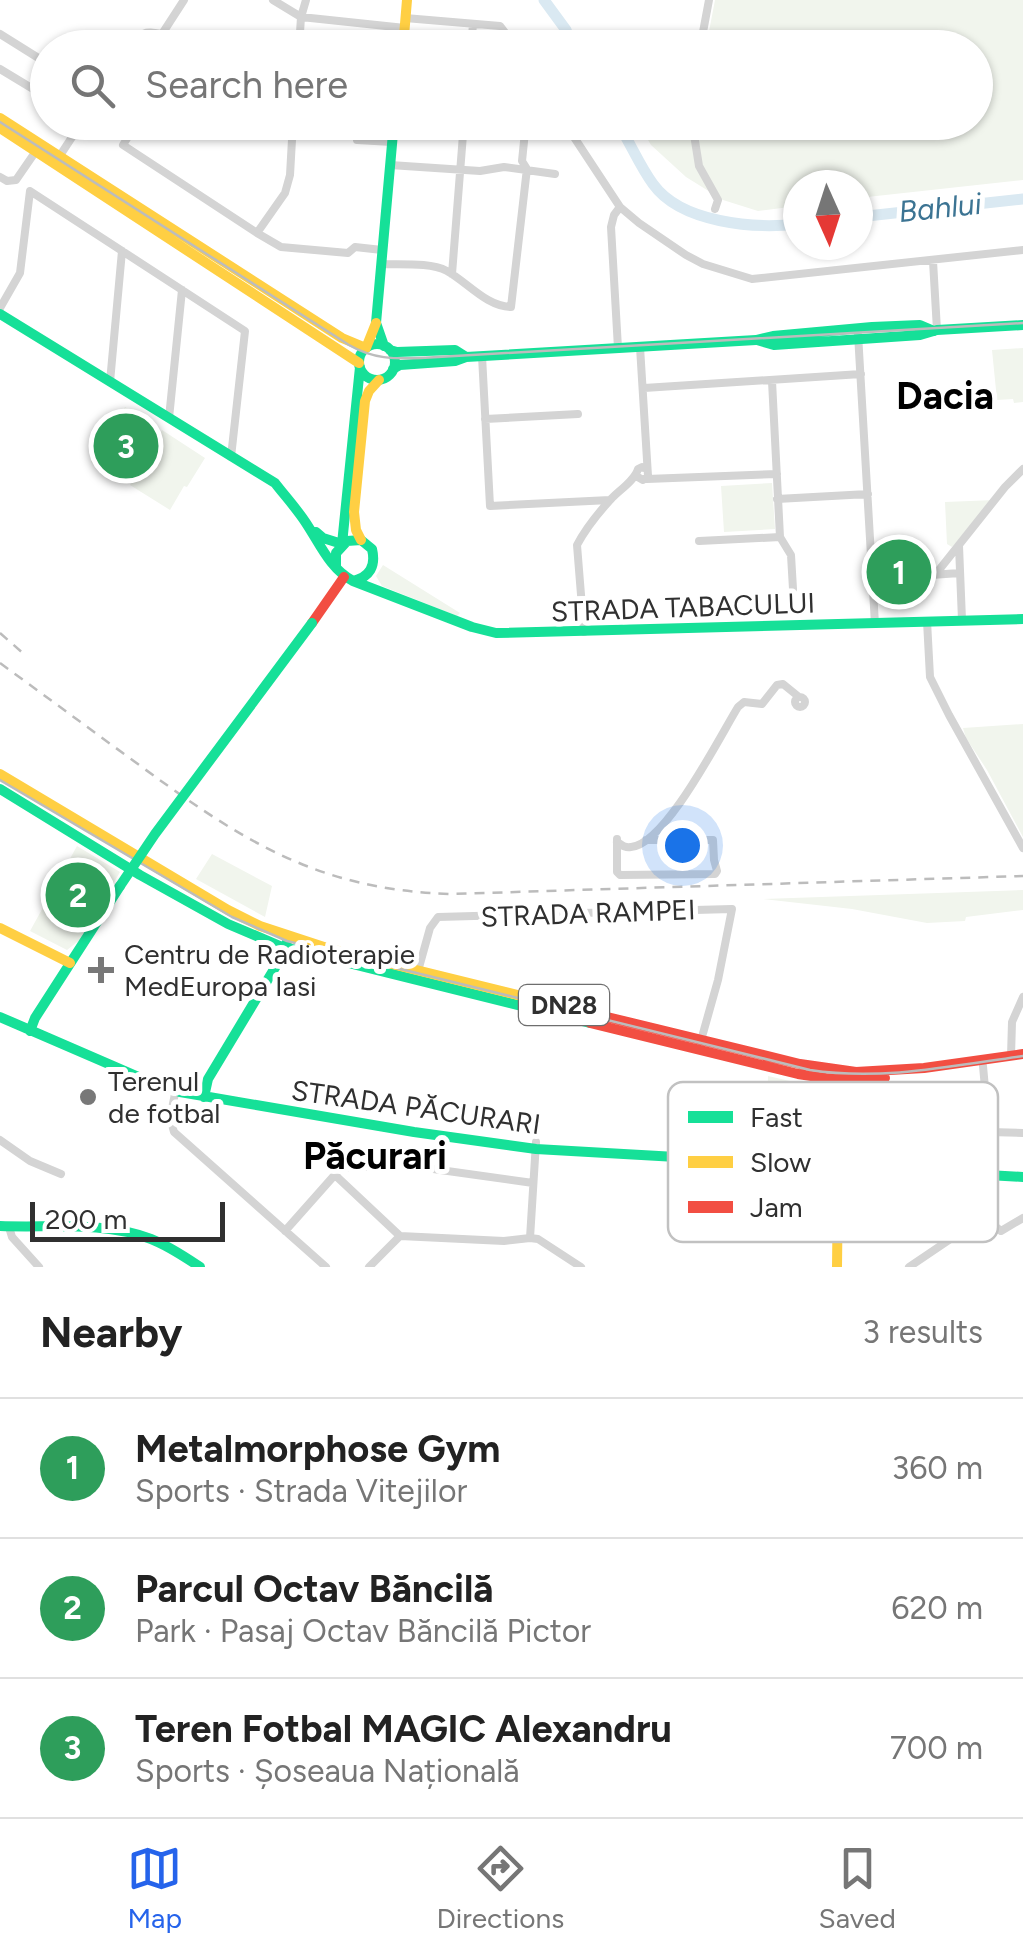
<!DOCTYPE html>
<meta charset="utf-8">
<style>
:root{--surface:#fff;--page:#f2f2f2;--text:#222;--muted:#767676;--line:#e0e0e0;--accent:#2563eb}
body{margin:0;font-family:Figtree,sans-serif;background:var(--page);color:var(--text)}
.compass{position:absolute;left:783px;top:170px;width:90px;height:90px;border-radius:50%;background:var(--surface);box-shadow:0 2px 8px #0004;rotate:177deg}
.scale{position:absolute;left:30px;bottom:25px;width:195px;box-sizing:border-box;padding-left:10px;border:5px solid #303030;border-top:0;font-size:28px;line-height:35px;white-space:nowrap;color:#303030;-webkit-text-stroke:8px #fff;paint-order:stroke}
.you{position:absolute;left:682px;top:845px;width:35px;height:35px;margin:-25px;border:8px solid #fff;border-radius:50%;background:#1a73e8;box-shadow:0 0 0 15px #1a73e833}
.badge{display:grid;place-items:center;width:65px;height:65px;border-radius:50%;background:var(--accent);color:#fff;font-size:32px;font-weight:700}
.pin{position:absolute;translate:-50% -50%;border:5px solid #fff;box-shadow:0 2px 10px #0006}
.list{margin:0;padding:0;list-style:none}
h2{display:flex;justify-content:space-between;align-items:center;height:130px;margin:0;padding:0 40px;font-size:42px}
h2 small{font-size:32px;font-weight:400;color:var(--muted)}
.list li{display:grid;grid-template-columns:65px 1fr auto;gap:30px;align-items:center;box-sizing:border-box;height:140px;padding:0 40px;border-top:2px solid var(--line)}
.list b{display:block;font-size:38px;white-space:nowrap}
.list p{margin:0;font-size:32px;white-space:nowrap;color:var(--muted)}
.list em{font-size:32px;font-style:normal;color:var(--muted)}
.icon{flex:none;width:55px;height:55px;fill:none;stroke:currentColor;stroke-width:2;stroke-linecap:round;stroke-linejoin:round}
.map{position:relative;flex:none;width:1023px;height:1267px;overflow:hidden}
.search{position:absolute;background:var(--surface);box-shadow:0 2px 8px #0004;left:30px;right:30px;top:30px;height:110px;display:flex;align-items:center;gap:25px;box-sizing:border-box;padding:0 35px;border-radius:55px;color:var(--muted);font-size:38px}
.sheet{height:550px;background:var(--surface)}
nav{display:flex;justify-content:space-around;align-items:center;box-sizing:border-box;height:140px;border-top:2px solid var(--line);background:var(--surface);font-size:28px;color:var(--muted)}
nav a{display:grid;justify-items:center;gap:5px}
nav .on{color:var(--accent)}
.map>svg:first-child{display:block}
</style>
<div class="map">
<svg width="1023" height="1267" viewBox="0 0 1023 1267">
<rect width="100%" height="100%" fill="#fff"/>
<path fill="#f1f5ed" d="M 715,0 L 1023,0 L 1023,180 L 858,198 L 858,185 L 798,185 L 798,206 L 758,211 L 723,200 L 686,177 L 651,145 L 638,123 L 976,122 L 976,48 L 706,47 Z
M 1023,348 L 1023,402 L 1014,403 L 1013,399 L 997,400 L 992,350 Z
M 125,407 L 160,430 L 126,484 L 91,462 Z
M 162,430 L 205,458 L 187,487 L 184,486 L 170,510 L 130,485 L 144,462 L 149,464 L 144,460 Z
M 772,483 L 775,529 L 724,532 L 721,486 Z
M 995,500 L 952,547 L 947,544 L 945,502 Z
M 383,565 L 460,613 L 457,616 L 382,586 L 376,576 Z
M 1023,724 L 1023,837 L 987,770 L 966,738 L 963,728 Z
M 77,846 L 120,872 L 81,939 L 67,950 L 30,931 Z
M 212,854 L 272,886 L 265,917 L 196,879 Z
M 1023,890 L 1023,910 L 966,917 L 965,921 L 927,923 L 852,909 L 763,899 Z
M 768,1076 L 821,1088 L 827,1094 L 825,1136 L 815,1141 L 815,1130 L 788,1129 L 786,1125 L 767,1124 Z"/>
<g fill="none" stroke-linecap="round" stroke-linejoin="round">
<path stroke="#dae9f2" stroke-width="11" d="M 544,0 L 566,30 L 573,48
M 617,122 C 630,142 639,165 653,184 C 681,223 754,229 798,224
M 858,217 L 1023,199"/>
<path stroke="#d4d4d4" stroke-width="8" d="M 273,0 L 301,17 L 405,28
M 405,18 L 500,26 L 517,48
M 0,34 L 48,64
M 132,48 C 143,31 143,31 162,34 L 184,0
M 299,48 L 301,17 L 306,0
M 471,48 L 473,24
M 700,48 L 709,0
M 0,69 L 48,98
M 137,122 L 123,145 L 257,233
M 293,122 L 290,175 L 285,193 L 257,233 L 281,247 L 348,253 L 355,247 L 382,250
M 354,122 L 357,140 L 392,142
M 564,122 L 620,207 L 639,223 L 686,255 L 703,264 L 752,279 L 1023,250
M 692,122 L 699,166 L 718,200 L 715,209
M 57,160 L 82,122
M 390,165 L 480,171 L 504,167 L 555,174
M 0,177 L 7,181 L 16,180 L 36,151
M 933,261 L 937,330
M 381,264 C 401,265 429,262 447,271 C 467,282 487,307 511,307 L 526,177 L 527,169 L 522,161 L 526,122
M 452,274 L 464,122
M 0,308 L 20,273 L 30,191 L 245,331 L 231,457
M 858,334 L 875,624
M 618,348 L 611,227 L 614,215 L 620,207
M 482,356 L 490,506 L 610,500
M 110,382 L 122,251
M 644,388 L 861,374
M 169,418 L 182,290
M 485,419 L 578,414
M 636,476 L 643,480 L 648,476 L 640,347
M 647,479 L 777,474
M 777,499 L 868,494
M 780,537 L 791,555 L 793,589
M 699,541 L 780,537 L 772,381
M 959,546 L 962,620
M 935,575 L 1005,487 L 1023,469
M 873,579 L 960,573
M 927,621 L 930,677 L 949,715 L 1023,848
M 584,632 L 577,545 C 586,528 599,512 612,498 C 621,489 635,480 638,469 L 642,467 L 647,469
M795 702a5 5 0 1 1 10 0a5 5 0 1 1-10 0Z
M 617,839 L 617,872 L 620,875 L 715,874 L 717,871 L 714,860 L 713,840 L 646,840
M 617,842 C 622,845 624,848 631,847 C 666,844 720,736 738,707 L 744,702 L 762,704 L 777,685 L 783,684 L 799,697
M 418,971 L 430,928 L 438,917 L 732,909 L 718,980 L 700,1044
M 1011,1056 L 1012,1022 L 1023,997
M 983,1066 L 989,1132 L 1023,1133
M 177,1084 L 170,1118 L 174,1132 L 326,1267
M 0,1140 L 30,1161 L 61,1174
M 335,1175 L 400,1236
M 9,1227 L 12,1237 L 39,1267
M 285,1231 L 340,1169 C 355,1164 368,1171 383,1162 L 533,1183
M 530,1238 L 538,1239 L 581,1267
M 369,1267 L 400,1236 L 504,1241 L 530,1238 L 536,1142
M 909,1267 L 983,1217 L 1001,1231 L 1023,1218"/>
<path stroke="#16e098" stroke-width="10" d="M 0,314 L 275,483 C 285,496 297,509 306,523 C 320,544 330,569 353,581 C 370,577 376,566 372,549 L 361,540 L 347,541 L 336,553 L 336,567
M 757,340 L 774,345 L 920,335 L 937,330 L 1023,325
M359 362a18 18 0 1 1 36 0a18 18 0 1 1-36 0Z
M 384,346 L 376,323 L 394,122
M 390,350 L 397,352 L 455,350 L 466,357
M 393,369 L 400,365 L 455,361 L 466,357 L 756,340 L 773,336 L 872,327 L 920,325 L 934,331
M 316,532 L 323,538 L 342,544 L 360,367
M 353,581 L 472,627 L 496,633 L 1023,619
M 0,789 L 140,875 L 228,924 L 280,946 L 590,1023
M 0,1017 L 141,1078 L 180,1092 L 414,1132 L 536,1149 L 1023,1177
M 30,1031 L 35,1018 L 120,886
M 831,1079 L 837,1093 L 832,1167 L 834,1172
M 204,1097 L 208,1079 L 279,961 L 287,942
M 0,1226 C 50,1228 103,1221 151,1239 C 169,1246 185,1257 200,1267"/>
<path stroke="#ffcf43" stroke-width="10" d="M 403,48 L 407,0
M 0,118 L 342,338 L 366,348 L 376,323
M 0,128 L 359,363
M 361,540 L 356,530 L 354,512 L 365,401 L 369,391 L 379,380
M 0,774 L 228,910 L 260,926 L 327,948 L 599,1015
M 0,928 L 70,963
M 837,1267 L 838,1182 L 847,1079 L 843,1076"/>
<path stroke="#f24e42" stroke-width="10" d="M 312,623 L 344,577
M 599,1015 L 800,1064 L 856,1072 L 924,1068 L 1023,1054
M 590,1023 L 798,1074 L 831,1079 L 885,1078"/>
<path stroke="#bcbcbc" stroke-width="2.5" d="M 0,122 L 349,345 C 373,359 394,359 421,358 L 1023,323
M 0,780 L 232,917 L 287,941 L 810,1070 C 881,1081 952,1066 1023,1056"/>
<path stroke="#bcbcbc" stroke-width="2.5" stroke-dasharray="10 8" stroke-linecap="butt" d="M 0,633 L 24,654
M 0,663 C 44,695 87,727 131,759 C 237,837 314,890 451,894 L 1023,876"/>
<path stroke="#16e098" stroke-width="10" d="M 120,886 L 155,834 L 312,623"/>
</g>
<g fill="#787878" stroke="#fff" stroke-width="4">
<path d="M96 955h10v10h10v10h-10v10h-10v-10h-10v-10h10z"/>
<circle cx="88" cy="1097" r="10"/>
</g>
<g text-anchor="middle" stroke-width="10" stroke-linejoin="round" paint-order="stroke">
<rect fill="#fff" stroke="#6e6e6e" stroke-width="2.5" x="519" y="985" width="90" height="40" rx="8"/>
<g font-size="25" font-weight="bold" fill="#303030">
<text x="564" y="1014">DN28</text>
</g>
<g font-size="28" fill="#303030" stroke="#fff">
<text transform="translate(683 607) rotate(-2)" y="10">STRADA TABACULUI</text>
<text transform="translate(588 913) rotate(-2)" y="10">STRADA RAMPEI</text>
<text transform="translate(416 1107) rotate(8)" y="10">STRADA PĂCURARI</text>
</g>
<g font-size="28" fill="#303030" stroke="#fff" text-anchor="start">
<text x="124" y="964">Centru de Radioterapie<tspan x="124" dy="32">MedEuropa Iasi</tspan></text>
<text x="108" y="1091">Terenul<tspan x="108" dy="32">de fotbal</tspan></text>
</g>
<g font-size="30" font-style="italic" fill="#3c7493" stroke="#fff">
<text transform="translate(940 208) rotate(-6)" y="10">Bahlui</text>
</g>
<g font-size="38" font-weight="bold" fill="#000" stroke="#fff">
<text x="945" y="409">Dacia</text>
<text x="375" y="1169">Păcurari</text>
</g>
</g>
<rect x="668" y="1082" width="330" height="160" rx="15" fill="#fff" stroke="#c1c1c1" stroke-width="2.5"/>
<rect x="688" y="1111" width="45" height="12" fill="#16e098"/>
<rect x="688" y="1156" width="45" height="12" fill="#ffcf43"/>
<rect x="688" y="1201" width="45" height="12" fill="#f24e42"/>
<g font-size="28" fill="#303030">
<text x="750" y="1127">Fast</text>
<text x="750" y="1172">Slow</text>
<text x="750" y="1217">Jam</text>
</g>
</svg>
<svg class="compass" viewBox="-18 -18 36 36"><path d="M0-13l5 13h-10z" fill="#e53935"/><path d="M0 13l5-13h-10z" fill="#767676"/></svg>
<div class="scale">200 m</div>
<div class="you"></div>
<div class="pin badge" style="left:899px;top:572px;background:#2e9e5b">1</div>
<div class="pin badge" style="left:78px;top:895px;background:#2e9e5b">2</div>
<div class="pin badge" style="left:126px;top:446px;background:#2e9e5b">3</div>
<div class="search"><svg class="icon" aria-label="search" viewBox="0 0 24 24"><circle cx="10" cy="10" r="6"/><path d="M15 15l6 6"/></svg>Search here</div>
</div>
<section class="sheet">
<h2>Nearby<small>3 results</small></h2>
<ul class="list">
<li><span class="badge" style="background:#2e9e5b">1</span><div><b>Metalmorphose Gym</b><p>Sports · Strada Vitejilor</p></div><em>360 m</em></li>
<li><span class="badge" style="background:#2e9e5b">2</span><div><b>Parcul Octav Băncilă</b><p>Park · Pasaj Octav Băncilă Pictor</p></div><em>620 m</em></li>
<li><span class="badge" style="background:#2e9e5b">3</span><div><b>Teren Fotbal MAGIC Alexandru</b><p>Sports · Șoseaua Națională</p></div><em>700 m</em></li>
</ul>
</section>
<nav>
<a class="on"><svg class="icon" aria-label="map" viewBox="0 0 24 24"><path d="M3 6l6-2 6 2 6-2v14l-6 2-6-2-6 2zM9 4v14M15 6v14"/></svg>Map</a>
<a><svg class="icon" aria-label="directions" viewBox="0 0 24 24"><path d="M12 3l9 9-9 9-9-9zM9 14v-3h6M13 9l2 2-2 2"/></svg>Directions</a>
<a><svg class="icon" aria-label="saved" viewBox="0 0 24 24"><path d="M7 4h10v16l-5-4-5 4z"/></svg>Saved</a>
</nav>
